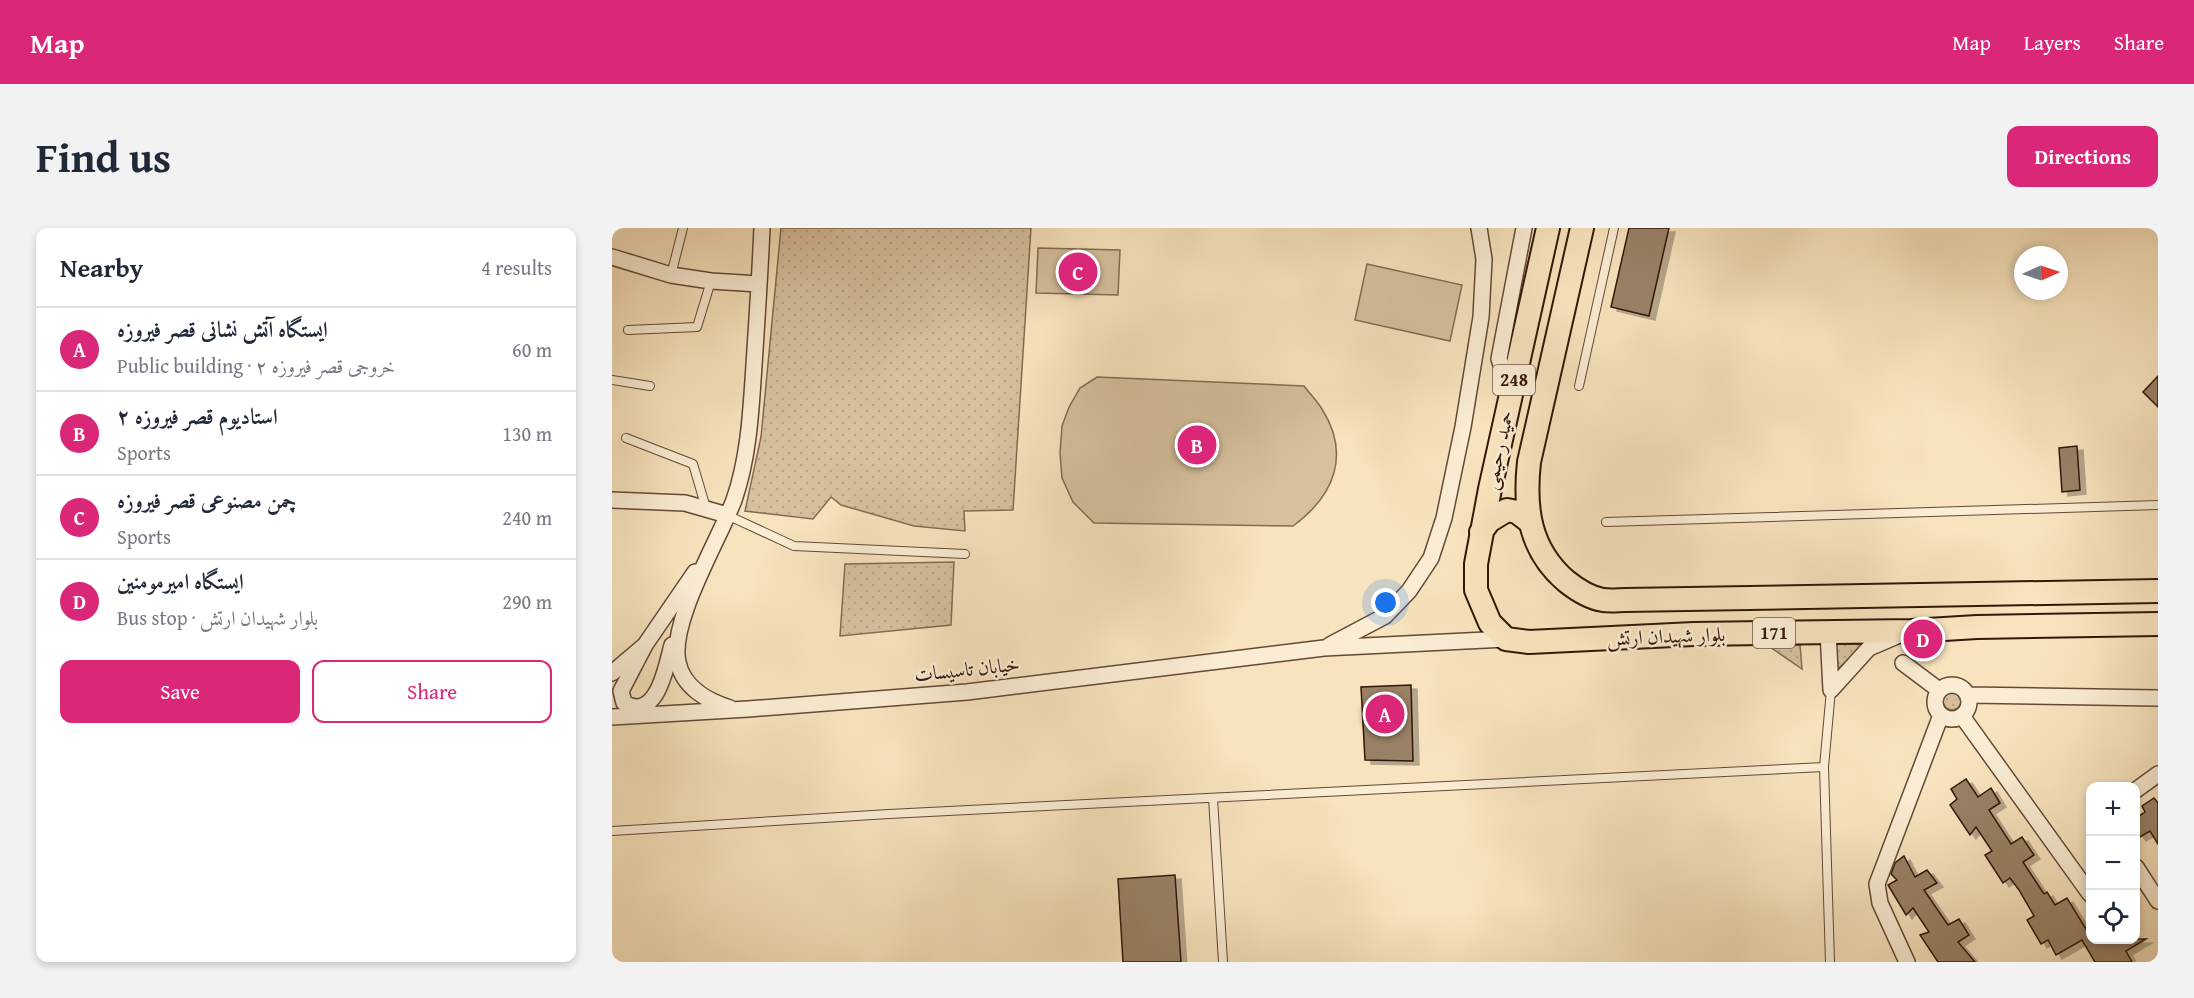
<!DOCTYPE html>
<meta charset="utf-8">
<style>
:root{--surface:#fff;--page:#f2f2f3;--text:#1f2937;--muted:#747a83;--line:#e0e1e3;--accent:#db2777}
body{margin:0;font-family:"Gentium Book Plus",Amiri,serif;background:var(--page);color:var(--text)}
.controls{position:absolute;right:18px;bottom:18px;display:grid;overflow:hidden;border-radius:12px;box-shadow:0 3px 9px #0003}
.controls button{width:54px;height:54px;display:grid;place-items:center;padding:0;border:0;border-bottom:2px solid var(--line);background:var(--surface);color:var(--text);font:30px sans-serif}
.compass{position:absolute;left:1402px;top:18px;width:54px;height:54px;border-radius:50%;background:var(--surface);box-shadow:0 3px 9px #0003;rotate:87deg}
.you{position:absolute;left:774px;top:375px;width:21px;height:21px;margin:-15px;border:4px solid #fff;border-radius:50%;background:#1a73e8;box-shadow:0 0 0 9px #1a73e833}
.badge{display:grid;place-items:center;width:39px;height:39px;border-radius:50%;background:var(--accent);color:#fff;font-size:20px;font-weight:700}
.pin{position:absolute;translate:-50% -50%;border:3px solid #fff;box-shadow:0 2px 6px #0006}
.list{margin:0;padding:0;list-style:none}
h2{display:flex;justify-content:space-between;align-items:center;height:78px;margin:0;padding:0 24px;font-size:26px}
h2 small{font-size:20px;font-weight:400;color:var(--muted)}
.list li{display:grid;grid-template-columns:39px 1fr auto;gap:18px;align-items:center;box-sizing:border-box;height:84px;padding:0 24px;border-top:2px solid var(--line)}
.list b{display:block;font-size:22px;white-space:nowrap}
.list p{margin:0;font-size:20px;white-space:nowrap;color:var(--muted)}
.list em{font-size:20px;font-style:normal;color:var(--muted)}
.actions{display:flex;gap:12px;padding:18px 24px}
.actions a{flex:1;padding:14px 0;border:2px solid var(--accent);border-radius:12px;text-align:center;font-size:21px;color:var(--accent)}
.actions .main{background:var(--accent);color:#fff}
.icon{flex:none;width:33px;height:33px;fill:none;stroke:currentColor;stroke-width:2;stroke-linecap:round;stroke-linejoin:round}
.map{position:relative;flex:none;width:1546px;height:734px;overflow:hidden;border-radius:12px}
header{display:flex;align-items:center;gap:36px;box-sizing:border-box;height:84px;padding:0 30px;background:var(--accent);color:#fff}
header strong{font-size:28px}
nav{display:flex;gap:33px;margin-inline-start:auto;font-size:21px}
.intro{display:flex;align-items:center;justify-content:space-between;box-sizing:border-box;height:144px;padding:0 36px}
h1{margin:0;font-size:42px}
.button{padding:15px 27px;border-radius:12px;background:var(--accent);color:#fff;font-size:21px;font-weight:700}
main{display:flex;gap:36px;padding:0 36px}
aside{flex:1;background:var(--surface);border-radius:12px;box-shadow:0 3px 9px #0003}
.map>svg:first-child{display:block}
</style>
<header>
<strong>Map</strong>
<nav><a>Map</a><a>Layers</a><a>Share</a></nav>
</header>
<div class="intro"><h1>Find us</h1><a class="button">Directions</a></div>
<main>
<aside>
<h2>Nearby<small>4 results</small></h2>
<ul class="list">
<li><span class="badge">A</span><div><b>ایستگاه آتش نشانی قصر فیروزه</b><p>Public building · خروجی قصر فیروزه ۲</p></div><em>60 m</em></li>
<li><span class="badge">B</span><div><b>استادیوم قصر فیروزه ۲</b><p>Sports</p></div><em>130 m</em></li>
<li><span class="badge">C</span><div><b>چمن مصنوعی قصر فیروزه</b><p>Sports</p></div><em>240 m</em></li>
<li><span class="badge">D</span><div><b>ایستگاه امیرمومنین</b><p>Bus stop · بلوار شهیدان ارتش</p></div><em>290 m</em></li>
</ul>
<div class="actions"><a class="main">Save</a><a>Share</a></div>
</aside>
<div class="map">
<svg width="1546" height="734" viewBox="0 0 1546 734">
<defs>
<pattern id="grass-dots" width="8" height="8" patternUnits="userSpaceOnUse" patternTransform="scale(1.5)"><rect width="8" height="8" fill="#d6c09e"/><path d="M2 2h.1M6 6h.1" fill="none" stroke="#b8a487" stroke-width="1.8" stroke-linecap="round"/></pattern>
<filter id="shadow"><feDropShadow dx="6" dy="4" stdDeviation="0" flood-color="#0004"/></filter>
</defs>
<rect width="100%" height="100%" fill="#f7e3bd"/>
<filter id="stains"><feTurbulence type="fractalNoise" baseFrequency=".00333" numOctaves="4"/><feColorMatrix values="0 0 0 0 .2 0 0 0 0 .09 0 0 0 0 .02 0 0 0 .5 -.17"/></filter>
<radialGradient id="worn" r=".72"><stop offset=".6" stop-color="#630" stop-opacity="0"/><stop offset="1" stop-color="#630" stop-opacity=".3"/></radialGradient>
<path fill="url(#grass-dots)" stroke="#846b53" stroke-width="1.5" d="M 169,0 L 419,0 L 401,282 L 352,283 L 353,303 L 302,298 L 229,277 L 219,269 L 201,291 L 133,283 L 149,209 Z
M 342,334 L 339,397 L 228,408 L 233,336 Z
M 1220,416 L 1254,416 L 1221,445 Z
M 1188,417 L 1190,441 L 1158,419 Z
M1331 473a9 9 0 1 1 18 0a9 9 0 1 1-18 0Z"/>
<path fill="#d6c09e" stroke="#846b53" stroke-width="1.5" d="M 426,20 L 508,22 L 506,67 L 424,65 Z
M 755,36 L 850,57 L 838,113 L 743,92 Z
M 485,149 L 692,158 C 698,166 705,173 710,181 C 739,227 722,268 681,298 L 482,295 L 461,274 L 450,250 L 448,225 L 450,198 L 457,179 L 468,160 Z"/>
<path fill="#998166" stroke="#331608" stroke-width="1.5" filter="url(#shadow)" d="M 1017,0 L 1057,0 L 1037,88 L 999,79 Z
M 1546,148 L 1546,179 L 1531,164 Z
M 1465,218 L 1468,262 L 1450,264 L 1447,220 Z
M 799,457 L 801,533 L 753,532 L 749,459 Z
M 1354,551 L 1366,569 L 1379,560 L 1388,575 L 1377,582 L 1399,616 L 1410,609 L 1422,627 L 1411,634 L 1432,666 L 1435,664 L 1443,677 L 1455,670 L 1474,701 L 1479,699 L 1479,711 L 1534,711 L 1514,723 L 1520,734 L 1483,734 L 1470,712 L 1444,727 L 1436,712 L 1429,716 L 1415,692 L 1422,688 L 1407,662 L 1398,650 L 1391,655 L 1373,627 L 1380,623 L 1364,599 L 1358,607 L 1338,577 L 1345,571 L 1339,561 Z
M 1542,570 L 1546,575 L 1546,616 L 1538,603 L 1528,609 L 1524,603 L 1524,590 L 1533,584 L 1530,578 Z
M 1292,628 L 1303,649 L 1315,642 L 1325,655 L 1312,662 L 1336,697 L 1347,691 L 1357,707 L 1346,714 L 1363,734 L 1326,734 L 1308,707 L 1317,704 L 1301,680 L 1294,687 L 1276,657 L 1285,652 L 1279,646 L 1283,635 Z
M 563,647 L 569,734 L 511,734 L 506,651 Z"/>
<g fill="none" stroke-linecap="round" stroke-linejoin="round">
<defs>
<path id="service" d="M 59,47 L 71,0
M 16,102 L 85,99 L 99,53
M 0,152 L 38,158
M 967,158 L 1002,0
M 14,210 L 81,236 L 94,280
M 115,287 L 182,318 L 353,326
M 994,294 L 1546,277
M 601,570 L 611,734
M 0,603 L 277,586 L 1212,539
M 1218,734 L 1212,539 L 1219,462"/>
<path id="minor" d="M 0,29 L 59,47 L 99,53 L 147,56
M 898,164 L 887,131 L 912,0
M 0,272 L 73,275 L 115,287
M 1216,404 L 1219,462
M 33,417 L 9,463 L 12,475 C 45,494 54,439 60,417
M 718,417 L 773,388 L 797,363 L 819,330 L 832,290 L 851,199 L 869,89 L 872,31 L 867,0
M 1291,435 L 1327,462
M 0,445 L 33,417 L 83,344
M1323 474a17 17 0 1 1 34 0a17 17 0 1 1-34 0Z
M 1219,462 L 1257,420 L 1285,408
M 1357,467 L 1546,470
M 118,480 C 95,473 71,459 66,434 C 57,394 107,312 122,272 C 137,229 139,182 142,137 C 145,91 148,46 150,0
M 1350,488 L 1478,666
M 0,489 L 136,481 L 355,464 L 712,420 L 894,411
M 1524,562 L 1546,546
M 1524,639 L 1546,673
M 1295,734 L 1268,675 L 1265,656 L 1329,487"/>
<path id="primary" d="M 936,0 L 878,261 L 864,336 L 864,362 L 878,395 L 894,411 L 917,414 L 1082,406 L 1299,403 L 1365,399 L 1546,396
M 970,0 L 917,234 C 912,280 917,321 954,353 C 964,361 978,370 991,372 C 999,373 1007,372 1014,372 L 1546,363
M 869,304 L 877,293 L 895,282 L 905,284 L 918,294"/>
</defs>
<use href="#service" stroke="#644935" stroke-width="10"/>
<use href="#minor" stroke="#644935" stroke-width="18"/>
<use href="#primary" stroke="#331608" stroke-width="26"/>
<use href="#service" stroke="#faedd4" stroke-width="8"/>
<use href="#minor" stroke="#faedd4" stroke-width="15"/>
<use href="#primary" stroke="#f7e3bd" stroke-width="22"/>
</g>
<g text-anchor="middle" stroke-width="5" stroke-linejoin="round" paint-order="stroke">
<g fill="#faedd4" stroke="#6f5645" stroke-width="1.5">
<rect x="881" y="137" width="42" height="30" rx="4.5"/>
<rect x="1141" y="390" width="42" height="30" rx="4.5"/>
</g>
<g font-size="18" font-weight="bold" fill="#331608">
<text x="902" y="158">248</text>
<text x="1162" y="411">171</text>
</g>
<g font-size="20" fill="#331608" stroke="#faedd4">
<text transform="translate(886 222) rotate(-77)" y="7">حمید رحیمی</text>
<text transform="translate(1054 408) rotate(-2)" y="7">بلوار شهیدان ارتش</text>
<text transform="translate(355 441) rotate(-6)" y="7">خیابان تاسیسات</text>
</g>
</g>
<rect width="100%" height="100%" filter="url(#stains)"/>
<rect width="100%" height="100%" fill="url(#worn)"/>
</svg>
<div class="controls">
<button>+</button>
<button>−</button>
<button><svg class="icon" aria-label="locate" viewBox="0 0 24 24"><circle cx="12" cy="12" r="6"/><path d="M12 2v4M12 18v4M2 12h4M18 12h4"/></svg></button>
</div>
<svg class="compass" viewBox="-18 -18 36 36"><path d="M0-13l5 13h-10z" fill="#e53935"/><path d="M0 13l5-13h-10z" fill="#747a83"/></svg>
<div class="you"></div>
<div class="pin badge" style="left:773px;top:486px">A</div>
<div class="pin badge" style="left:585px;top:217px">B</div>
<div class="pin badge" style="left:466px;top:44px">C</div>
<div class="pin badge" style="left:1311px;top:411px">D</div>
</div>
</main>
